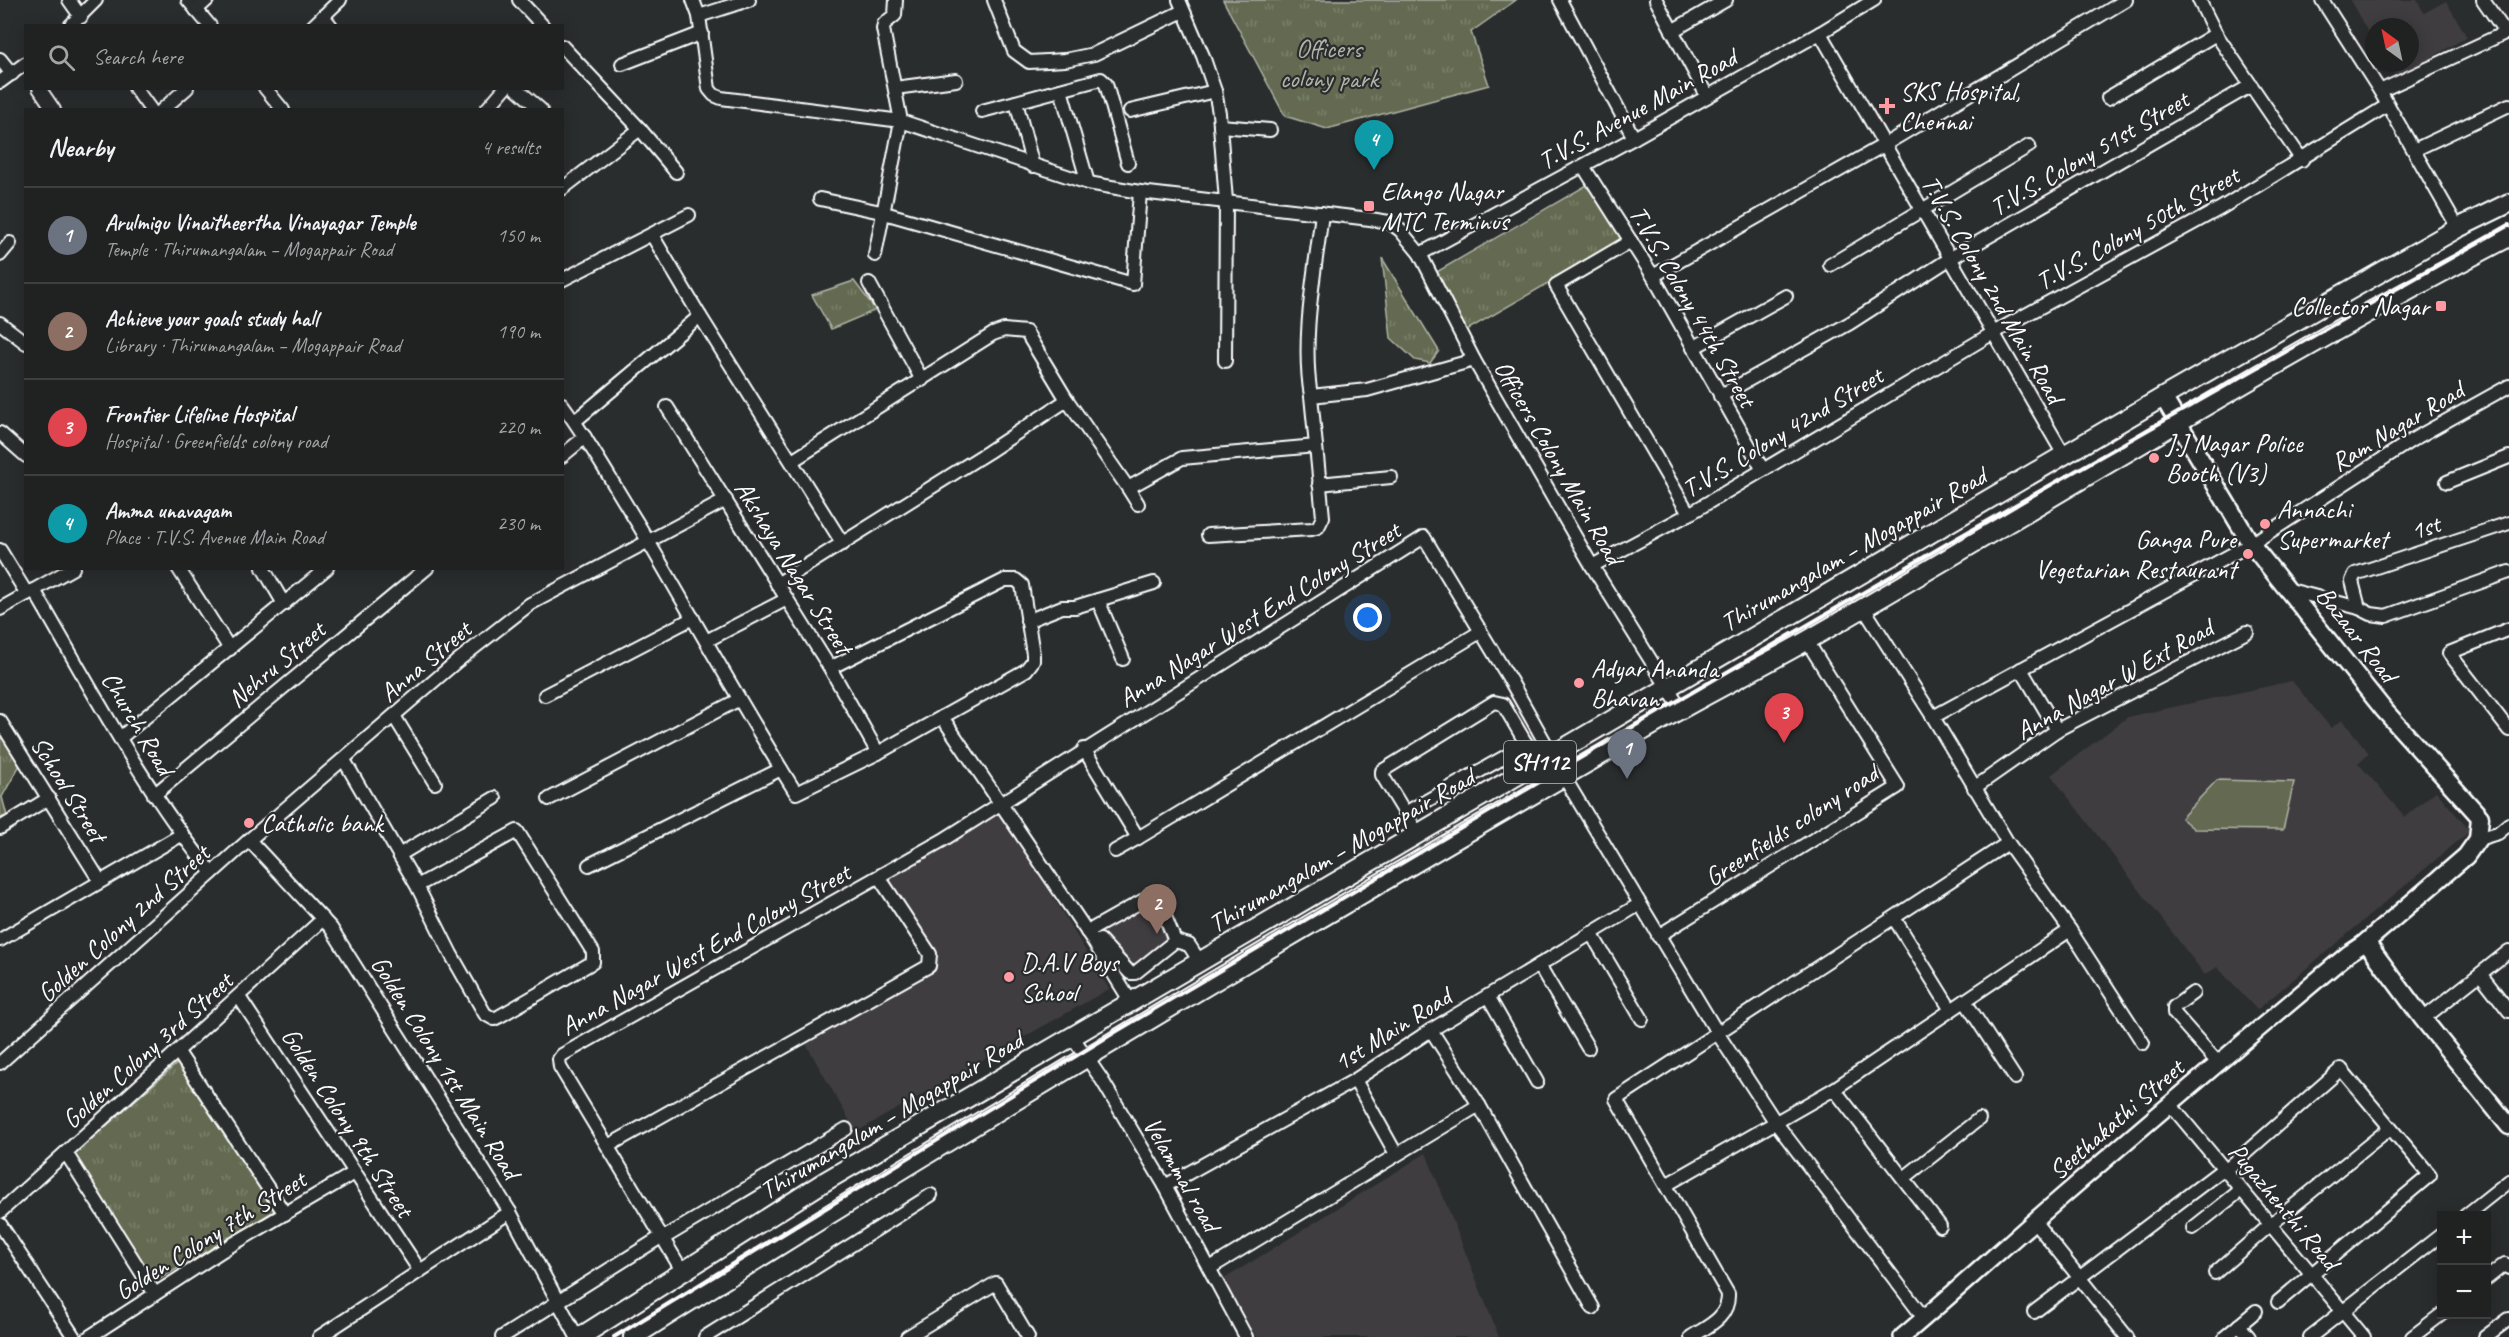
<!DOCTYPE html>
<meta charset="utf-8">
<style>
:root{--surface:#202222;--page:#282a2a;--text:#f1f3f6;--muted:#a2a4a5;--line:#3d3f40;--accent:#ff9aa2}
body{margin:0;font-family:Caveat,sans-serif;background:var(--page);color:var(--text)}
.controls{position:absolute;right:18px;bottom:18px;display:grid;overflow:hidden;border-radius:0px;box-shadow:0 3px 15px #0003}
.controls button{width:54px;height:54px;display:grid;place-items:center;padding:0;border:0;border-bottom:2px solid var(--line);background:var(--surface);color:var(--text);font:30px sans-serif}
.compass{position:absolute;left:2365px;top:18px;width:54px;height:54px;border-radius:50%;background:var(--surface);box-shadow:0 3px 15px #0003;rotate:327deg}
.you{position:absolute;left:1368px;top:618px;width:21px;height:21px;margin:-15px;border:4px solid #fff;border-radius:50%;background:#1a73e8;box-shadow:0 0 0 9px #1a73e833}
.badge{display:grid;place-items:center;width:39px;height:39px;border-radius:50%;background:var(--accent);color:#fff;font-size:20px;font-weight:700}
.pin{position:absolute;translate:-50% -50px;filter:drop-shadow(0 2px 3px #0008)}
.pin::after{content:'';position:absolute;top:32px;width:21px;height:18px;background:inherit;clip-path:polygon(0 0,100% 0,50% 100%)}
.list{margin:0;padding:0;list-style:none}
h2{display:flex;justify-content:space-between;align-items:center;height:78px;margin:0;padding:0 24px;font-size:26px}
h2 small{font-size:20px;font-weight:400;color:var(--muted)}
.list li{display:grid;grid-template-columns:39px 1fr auto;gap:18px;align-items:center;box-sizing:border-box;height:96px;padding:0 24px;border-top:2px solid var(--line)}
.list b{display:block;font-size:22px;white-space:nowrap}
.list p{margin:0;font-size:20px;white-space:nowrap;color:var(--muted)}
.list em{font-size:20px;font-style:normal;color:var(--muted)}
.icon{flex:none;width:33px;height:33px;fill:none;stroke:currentColor;stroke-width:2;stroke-linecap:round;stroke-linejoin:round}
.map{position:relative;flex:none;width:2509px;height:1337px;overflow:hidden}
.search{position:absolute;background:var(--surface);box-shadow:0 3px 15px #0003;left:24px;top:24px;width:540px;height:66px;display:flex;align-items:center;gap:15px;box-sizing:border-box;padding:0 21px;border-radius:0px;color:var(--muted);font-size:22px}
.panel{position:absolute;background:var(--surface);box-shadow:0 3px 15px #0003;left:24px;top:108px;width:540px;height:462px;border-radius:0px}
.map>svg:first-child{display:block}
.built{fill:#3f3c40}
.green{fill:#636b51;stroke:#b1b5a8;stroke-width:1.5}
.park{fill:url(#park-tufts);stroke:#b1b5a8;stroke-width:1.5}
.lines{fill:none;stroke-linecap:round;stroke-linejoin:round}
.minor-casing{stroke:#fff;stroke-width:16}
.tertiary-casing{stroke:#fff;stroke-width:20}
.secondary-casing{stroke:#fff;stroke-width:21}
.primary-casing{stroke:#fff;stroke-width:22}
.minor{stroke:#2a2d2e;stroke-width:12}
.tertiary{stroke:#2a2d2e;stroke-width:15}
.secondary{stroke:#2a2d2e;stroke-width:16}
.primary{stroke:#2a2d2e;stroke-width:18}
.rail{stroke:#fff;stroke-width:4}
.poi-dot{fill:#ff9aa2;stroke:#2a2d2e;stroke-width:2}
.labels{text-anchor:middle;stroke-width:4.5;stroke-linejoin:round;paint-order:stroke}
.shield{fill:#2a2d2e;stroke:#bfc0c0;stroke-width:1.5}
.shield-label{font-size:24px;font-weight:bold;fill:#fff}
.park-label{font-size:26px;fill:#b1b5a8;stroke:#2a2d2e}
.poi-label{font-size:26px;fill:#fff;stroke:#2a2d2e;text-anchor:start}
.street-label{font-size:26px;fill:#fff;stroke:#2a2d2e}
</style>
<div class="map">
<svg width="2509" height="1337" viewBox="0 0 2509 1337">
<defs>
<pattern id="park-tufts" width="24" height="20" patternUnits="userSpaceOnUse" patternTransform="scale(1.5)"><rect width="24" height="20" fill="#636b51"/><path d="M3 7l-1-3M5 7V3M7 7l1-3M15 17l-1-3M17 17v-4M19 17l1-3" fill="none" stroke="#7a816b"/></pattern>
</defs>
<rect width="100%" height="100%" fill="#2a2d2e"/>
<filter id="ink" filterUnits="userSpaceOnUse"><feTurbulence type="fractalNoise" baseFrequency=".0167" numOctaves="2"/><feDisplacementMap in="SourceGraphic" scale="12" xChannelSelector="R" yChannelSelector="G"/><feConvolveMatrix kernelMatrix="1 2 1 2 8 2 1 2 1" color-interpolation-filters="sRGB"/></filter>
<g filter="url(#ink)">
<g class="built">
<path d="M 2350,0 L 2417,0 L 2424,13 L 2446,1 L 2467,37 L 2401,75 L 2390,72 L 2386,63 L 2410,63 L 2410,27 L 2374,27 L 2374,43 Z"/>
<path d="M 2292,681 L 2331,728 L 2342,720 L 2349,728 L 2369,753 L 2358,763 L 2405,817 L 2436,791 L 2470,831 L 2257,1010 L 2217,967 L 2205,975 L 2051,775 L 2128,717 Z"/>
<path d="M 999,809 L 1109,989 L 856,1132 L 806,1044 L 938,964 L 888,877 Z"/>
<path d="M 1157,897 L 1175,941 L 1126,970 L 1087,932 Z"/>
<path d="M 1426,1153 L 1499,1337 L 1256,1337 L 1224,1279 Z"/>
</g>
<path class="green" d="M 2217,780 L 2294,782 L 2283,830 L 2194,829 L 2181,818 Z"/>
<g class="park">
<path d="M 1223,0 L 1516,0 L 1471,32 L 1489,85 L 1327,129 L 1285,116 Z"/>
<path d="M 1587,185 L 1623,240 L 1460,334 L 1428,277 Z"/>
<path d="M 1382,258 L 1439,351 L 1430,363 L 1415,360 L 1391,338 Z"/>
<path d="M 854,281 L 876,310 L 831,329 L 812,295 Z"/>
<path d="M 5,736 L 21,763 L 2,797 L 7,816 L 0,818 L 0,739 Z"/>
<path d="M 180,1061 L 278,1209 L 143,1289 L 72,1156 Z"/>
</g>
<g class="lines">
<g class="minor-casing">
<g id="minor">
<path d="M 69,0 L 81,17"/>
<path d="M 188,0 L 210,26"/>
<path d="M 519,0 L 543,26"/>
<path d="M 693,0 L 699,16 L 709,89 L 714,95 L 721,98 L 901,121 L 1088,183 L 1140,192 L 1370,219 L 1389,222 L 1400,230 L 1420,254 L 1474,360 L 1592,566 L 1681,709"/>
<path d="M 994,0 L 1014,51 L 1029,62 L 1065,60 L 1094,54 L 1183,11"/>
<path d="M 1179,0 L 1203,56 L 1215,91 L 1219,113 L 1226,201 L 1225,361"/>
<path d="M 1560,0 L 1634,138"/>
<path d="M 1656,0 L 1707,96"/>
<path d="M 2199,0 L 2216,34 L 2302,160"/>
<path d="M 2322,0 L 2380,91 L 2458,228"/>
<path d="M 2483,0 L 2506,33"/>
<path d="M 196,10 L 207,0"/>
<path d="M 323,16 L 331,26"/>
<path d="M 699,16 L 749,0"/>
<path d="M 70,26 L 96,0"/>
<path d="M 313,26 L 340,0"/>
<path d="M 1672,31 L 1726,0"/>
<path d="M 1820,33 L 2064,455"/>
<path d="M 562,46 L 640,129 L 676,172"/>
<path d="M 0,59 L 12,74"/>
<path d="M 622,64 L 702,33"/>
<path d="M 0,82 L 26,63"/>
<path d="M 39,88 L 54,110"/>
<path d="M 135,88 L 151,110"/>
<path d="M 265,88 L 283,110"/>
<path d="M 516,88 L 541,110"/>
<path d="M 895,88 L 956,80"/>
<path d="M 1061,90 L 1088,183"/>
<path d="M 2380,91 L 2509,31"/>
<path d="M 2108,98 L 2216,34"/>
<path d="M 1016,102 L 1033,166"/>
<path d="M 162,110 L 187,88"/>
<path d="M 486,110 L 505,88"/>
<path d="M 982,111 L 1101,79 L 1106,84 L 1128,163"/>
<path d="M 1130,111 L 1215,91"/>
<path d="M 1220,126 L 1270,130"/>
<path d="M 2414,150 L 2509,105"/>
<path d="M 1583,166 L 1653,276 L 1763,470"/>
<path d="M 562,189 L 640,129"/>
<path d="M 820,199 L 881,212 L 1133,284 L 1140,192"/>
<path d="M 652,235 L 700,316 L 843,544"/>
<path d="M 1631,241 L 1556,285 L 1689,514"/>
<path d="M 1420,254 L 1634,138 L 1820,33 L 1874,0"/>
<path d="M 0,255 L 10,243"/>
<path d="M 875,255 L 901,121 L 883,29 L 884,24 L 895,15 L 896,0"/>
<path d="M 1830,265 L 2029,146"/>
<path d="M 1653,276 L 1884,145 L 2126,0"/>
<path d="M 562,280 L 689,215"/>
<path d="M 869,283 L 922,380"/>
<path d="M 0,323 L 26,343"/>
<path d="M 1693,348 L 1786,296"/>
<path d="M 1311,396 C 1301,337 1315,273 1322,213"/>
<path d="M 1720,396 L 1850,323 L 1951,258 L 2250,86"/>
<path d="M 562,404 C 590,442 613,484 638,524 C 691,614 741,705 796,793 L 878,753 L 1026,670 L 1033,661 L 1033,654 L 1022,585 L 1016,580 L 1005,580 L 830,668"/>
<path d="M 667,407 L 830,668 L 878,753"/>
<path d="M 575,421 L 700,316"/>
<path d="M 0,433 L 26,456"/>
<path d="M 562,456 L 585,437"/>
<path d="M 792,461 L 993,334 L 1004,330 L 1026,332 L 1067,400 L 1128,488 L 1182,458 L 1316,446 L 1311,396 L 1367,390 L 1474,360"/>
<path d="M 2447,482 L 2509,457"/>
<path d="M 1319,484 L 1391,477"/>
<path d="M 1128,488 L 1138,504"/>
<path d="M 1208,535 L 1312,529 L 1318,527 L 1323,517 L 1316,446"/>
<path d="M 0,550 L 27,594"/>
<path d="M 1592,566 L 1689,514 L 1993,333 L 2221,208 L 2388,105"/>
<path d="M 178,568 L 230,649"/>
<path d="M 263,568 L 284,604"/>
<path d="M 777,584 L 988,452 L 1067,400"/>
<path d="M 34,590 C 90,686 142,787 212,873"/>
<path d="M 2290,590 L 2359,608 L 2371,614 L 2386,616 L 2509,572"/>
<path d="M 1098,600 L 1123,659"/>
<path d="M 1863,607 L 1933,717 L 2008,843 L 2070,930 L 2143,1043"/>
<path d="M 2359,608 L 2352,581 L 2355,574 L 2509,523"/>
<path d="M 0,609 L 73,568"/>
<path d="M 1027,621 L 1062,607 L 1075,607 L 1154,583"/>
<path d="M 2509,629 L 2449,653 L 2509,730"/>
<path d="M 706,641 L 787,599"/>
<path d="M 2021,669 L 2057,730"/>
<path d="M 545,695 L 693,618"/>
<path d="M 394,716 L 435,783"/>
<path d="M 942,717 L 1092,939 L 1131,1002"/>
<path d="M 1933,717 L 2251,544 L 2412,440 L 2509,386"/>
<path d="M 0,721 L 100,881"/>
<path d="M 120,738 L 327,568"/>
<path d="M 1084,749 L 1138,838 L 1480,632"/>
<path d="M 344,760 L 417,886 L 451,954 L 485,1014 L 494,1019 L 500,1016 L 593,962 L 593,952 L 517,831 L 417,886"/>
<path d="M 1564,777 L 1718,1034 L 1776,1123 L 1924,1318"/>
<path d="M 1974,788 L 2057,730 L 2247,632"/>
<path d="M 154,795 L 427,568"/>
<path d="M 549,799 L 738,700"/>
<path d="M 1405,813 L 1510,754"/>
<path d="M 0,828 L 49,798"/>
<path d="M 1418,834 L 1382,775 L 1382,771 L 1494,702 L 1503,704 L 1524,740 L 1526,743 L 1510,754 L 1521,773"/>
<path d="M 2478,839 L 2498,833 L 2509,824"/>
<path d="M 249,840 L 331,928 L 510,1212 L 577,1337"/>
<path d="M 1115,851 L 1138,838"/>
<path d="M 399,855 L 495,798"/>
<path d="M 589,865 L 781,769"/>
<path d="M 1894,918 L 1951,1010"/>
<path d="M 1087,932 L 1151,896 L 1157,897 L 1175,941 L 1135,973 L 1130,973 L 1100,940"/>
<path d="M 1591,933 L 1642,1019"/>
<path d="M 1658,936 L 1898,787 L 1807,641"/>
<path d="M 0,940 L 181,835"/>
<path d="M 1175,941 L 1189,945 L 1200,962"/>
<path d="M 1539,965 L 1588,1048"/>
<path d="M 2481,975 L 2509,1011"/>
<path d="M 2193,993 L 2174,1007 L 2174,1013 L 2218,1063"/>
<path d="M 1488,996 L 1537,1082"/>
<path d="M 239,997 L 420,1271"/>
<path d="M 1965,1001 L 2015,1078"/>
<path d="M 2423,1019 L 2509,951"/>
<path d="M 1431,1030 L 1479,1105 L 1593,1308"/>
<path d="M 1072,1036 L 1102,1080 L 1165,1186 L 1246,1337"/>
<path d="M 178,1052 L 285,1214"/>
<path d="M 0,1063 L 249,840 L 456,662 L 530,604 L 726,500"/>
<path d="M 1355,1080 L 1396,1154"/>
<path d="M 1834,1089 L 1940,1226"/>
<path d="M 2170,1104 L 2364,1337"/>
<path d="M 608,1146 L 929,966 L 930,954 L 879,877"/>
<path d="M 66,1153 L 155,1294"/>
<path d="M 2225,1171 L 2341,1069 L 2430,1175 L 2278,1302"/>
<path d="M 1904,1178 L 1979,1119"/>
<path d="M 1666,1185 L 1834,1089 L 2070,930"/>
<path d="M 1165,1186 L 1355,1080 L 1431,1030 L 1640,904"/>
<path d="M 0,1212 L 323,919"/>
<path d="M 2465,1216 L 2509,1181"/>
<path d="M 2034,1221 L 2127,1337"/>
<path d="M 0,1224 L 74,1337"/>
<path d="M 2193,1228 L 2241,1190"/>
<path d="M 662,1239 L 846,1129"/>
<path d="M 1210,1268 L 1479,1105"/>
<path d="M 683,1272 L 560,1067 L 559,1059 L 562,1055 L 943,840 L 1424,537 L 1510,680 L 1552,755"/>
<path d="M 2215,1273 L 2270,1225 L 2390,1128"/>
<path d="M 2486,1279 L 2505,1264 L 2509,1268"/>
<path d="M 2034,1312 L 2223,1169"/>
<path d="M 2239,1325 L 2249,1337"/>
<path d="M 89,1337 L 223,1250 L 354,1173"/>
<path d="M 319,1337 L 510,1212"/>
<path d="M 502,1337 L 661,1237"/>
<path d="M 705,1337 L 931,1195"/>
<path d="M 907,1337 L 996,1283 L 1028,1337"/>
<path d="M 1691,1337 C 1708,1326 1729,1318 1728,1294 L 1616,1099 L 2008,843"/>
<path d="M 2225,1337 L 2256,1311"/>
<path d="M 2310,1337 L 2442,1234"/>
<path d="M 2412,1337 L 2442,1314"/>
<path d="M 2485,1337 L 2509,1319"/>
</g>
</g>
<g class="tertiary-casing">
<path id="tertiary" d="M 1902,1337 C 1954,1293 2004,1247 2056,1202 C 2153,1118 2250,1036 2348,954 L 2366,942"/>
</g>
<g class="secondary-casing">
<path id="secondary" d="M 2163,397 L 2251,544 L 2384,710 L 2480,817 L 2478,839 L 2466,856 L 2366,942 L 2423,1019 L 2509,1126"/>
</g>
<g class="primary-casing">
<g id="primary">
<path d="M 580,1337 L 824,1182 L 2163,397 L 2458,228 L 2509,203"/>
<path d="M 633,1337 C 975,1121 1323,914 1674,713 C 1718,688 1764,665 1808,640 C 2042,506 2270,361 2509,237"/>
</g>
</g>
<use href="#minor" class="minor"/>
<use href="#tertiary" class="tertiary"/>
<use href="#secondary" class="secondary"/>
<use href="#primary" class="primary"/>
<path class="rail" d="M 614,1337 L 1117,1031 L 1631,728 L 1950,542 L 2509,225"/>
</g>
</g>
<g class="poi-dot">
<path d="M1884 97h6v6h6v6h-6v6h-6v-6h-6v-6h6z"/>
<rect x="1363" y="200" width="12" height="12" rx="3"/>
<rect x="2435" y="300" width="12" height="12" rx="3"/>
<circle cx="2154" cy="458" r="6"/>
<circle cx="2265" cy="524" r="6"/>
<circle cx="2248" cy="554" r="6"/>
<circle cx="1579" cy="683" r="6"/>
<circle cx="249" cy="823" r="6"/>
<circle cx="1009" cy="977" r="6"/>
</g>
<g class="labels">
<rect class="shield" x="1504" y="741" width="72" height="42" rx="4.5"/>
<g class="shield-label">
<text x="1540" y="770">SH112</text>
</g>
<g class="park-label">
<text x="1329" y="57">Officers<tspan x="1329" dy="30">colony park</tspan></text>
</g>
<g class="poi-label">
<text x="1900" y="100">SKS Hospital,<tspan x="1900" dy="30">Chennai</tspan></text>
<text x="1381" y="200">Elango Nagar<tspan x="1381" dy="30">MTC Terminus</tspan></text>
<text x="2429" y="315" text-anchor="end">Collector Nagar</text>
<text x="2166" y="452">J.J Nagar Police<tspan x="2166" dy="30">Booth (V3)</tspan></text>
<text x="2277" y="518">Annachi<tspan x="2277" dy="30">Supermarket</tspan></text>
<text x="2236" y="548" text-anchor="end">Ganga Pure<tspan x="2236" dy="30">Vegetarian Restaurant</tspan></text>
<text x="1591" y="677">Adyar Ananda<tspan x="1591" dy="30">Bhavan</tspan></text>
<text x="261" y="832">Catholic bank</text>
<text x="1021" y="971">D.A.V Boys<tspan x="1021" dy="30">School</tspan></text>
</g>
<g class="street-label">
<text transform="translate(1637 109) rotate(-29)" y="9">T.V.S. Avenue Main Road</text>
<text transform="translate(2089 153) rotate(-30)" y="9">T.V.S. Colony 51st Street</text>
<text transform="translate(2137 228) rotate(-29)" y="9">T.V.S. Colony 50th Street</text>
<text transform="translate(1993 289) rotate(60)" y="9">T.V.S. Colony 2nd Main Road</text>
<text transform="translate(1693 306) rotate(60)" y="9">T.V.S. Colony 44th Street</text>
<text transform="translate(2397 426) rotate(-31)" y="9">Ram Nagar Road</text>
<text transform="translate(1782 432) rotate(-31)" y="9">T.V.S. Colony 42nd Street</text>
<text transform="translate(1559 462) rotate(60)" y="9">Officers Colony Main Road</text>
<text transform="translate(2425 527) rotate(-18)" y="9">1st</text>
<text transform="translate(1853 549) rotate(-30)" y="9">Thirumangalam – Mogappair Road</text>
<text transform="translate(794 567) rotate(58)" y="9">Akshaya Nagar Street</text>
<text transform="translate(1259 614) rotate(-32)" y="9">Anna Nagar West End Colony Street</text>
<text transform="translate(2357 634) rotate(52)" y="9">Bazaar Road</text>
<text transform="translate(425 661) rotate(-40)" y="9">Anna Street</text>
<text transform="translate(276 664) rotate(-40)" y="9">Nehru Street</text>
<text transform="translate(2114 679) rotate(-29)" y="9">Anna Nagar W Ext Road</text>
<text transform="translate(138 723) rotate(59)" y="9">Church Road</text>
<text transform="translate(69 789) rotate(58)" y="9">School Street</text>
<text transform="translate(1791 825) rotate(-33)" y="9">Greenfields colony road</text>
<text transform="translate(1341 850) rotate(-30)" y="9">Thirumangalam – Mogappair Road</text>
<text transform="translate(123 923) rotate(-42)" y="9">Golden Colony 2nd Street</text>
<text transform="translate(705 949) rotate(-29)" y="9">Anna Nagar West End Colony Street</text>
<text transform="translate(1392 1029) rotate(-32)" y="9">1st Main Road</text>
<text transform="translate(147 1050) rotate(-42)" y="9">Golden Colony 3rd Street</text>
<text transform="translate(446 1067) rotate(58)" y="9">Golden Colony 1st Main Road</text>
<text transform="translate(891 1115) rotate(-31)" y="9">Thirumangalam – Mogappair Road</text>
<text transform="translate(2116 1119) rotate(-41)" y="9">Seethakathi Street</text>
<text transform="translate(348 1122) rotate(57)" y="9">Golden Colony 9th Street</text>
<text transform="translate(1182 1174) rotate(60)" y="9">Velammal road</text>
<text transform="translate(2284 1206) rotate(50)" y="9">Pugazhenthi Road</text>
<text transform="translate(210 1235) rotate(-32)" y="9">Golden Colony 7th Street</text>
</g>
</g>
</svg>
<div class="controls">
<button>+</button>
<button>−</button>
</div>
<svg class="compass" viewBox="-18 -18 36 36"><path d="M0-13l5 13h-10z" fill="#e53935"/><path d="M0 13l5-13h-10z" fill="#a2a4a5"/></svg>
<div class="you"></div>
<div class="pin badge" style="left:1627px;top:779px;background:#6b7280">1</div>
<div class="pin badge" style="left:1157px;top:934px;background:#8d6e63">2</div>
<div class="pin badge" style="left:1784px;top:743px;background:#e0444e">3</div>
<div class="pin badge" style="left:1374px;top:170px;background:#0f9aa8">4</div>
<div class="search"><svg class="icon" aria-label="search" viewBox="0 0 24 24"><circle cx="10" cy="10" r="6"/><path d="M15 15l6 6"/></svg>Search here</div>
<section class="panel">
<h2>Nearby<small>4 results</small></h2>
<ul class="list">
<li><span class="badge" style="background:#6b7280">1</span><div><b>Arulmigu Vinaitheertha Vinayagar Temple</b><p>Temple · Thirumangalam – Mogappair Road</p></div><em>150 m</em></li>
<li><span class="badge" style="background:#8d6e63">2</span><div><b>Achieve your goals study hall</b><p>Library · Thirumangalam – Mogappair Road</p></div><em>190 m</em></li>
<li><span class="badge" style="background:#e0444e">3</span><div><b>Frontier Lifeline Hospital</b><p>Hospital · Greenfields colony road</p></div><em>220 m</em></li>
<li><span class="badge" style="background:#0f9aa8">4</span><div><b>Amma unavagam</b><p>Place · T.V.S. Avenue Main Road</p></div><em>230 m</em></li>
</ul>
</section>
</div>
